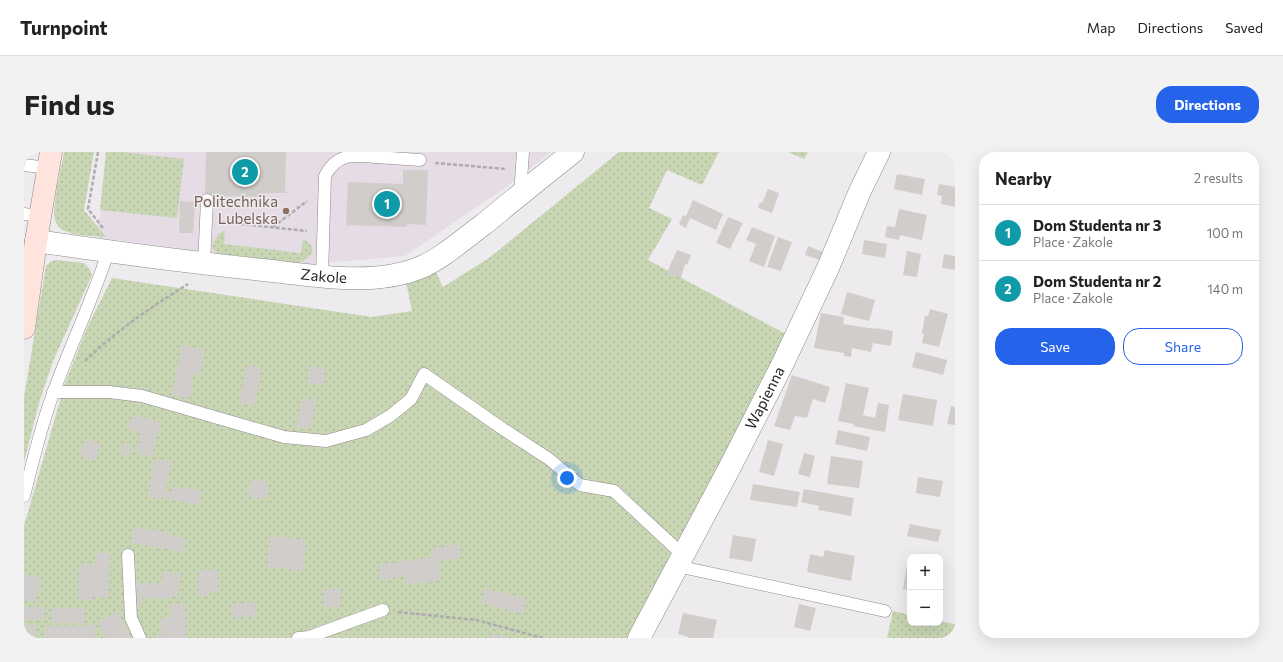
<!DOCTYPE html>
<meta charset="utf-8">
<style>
:root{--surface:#fff;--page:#f2f2f2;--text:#222;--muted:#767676;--line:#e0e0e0;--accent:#2563eb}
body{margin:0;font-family:Commissioner,sans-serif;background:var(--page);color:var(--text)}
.controls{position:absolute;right:12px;bottom:12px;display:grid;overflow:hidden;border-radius:8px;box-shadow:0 4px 16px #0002}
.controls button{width:36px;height:36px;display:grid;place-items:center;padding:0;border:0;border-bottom:1px solid var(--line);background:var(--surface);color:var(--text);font:20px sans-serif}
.you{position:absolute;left:543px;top:326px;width:14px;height:14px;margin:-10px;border:3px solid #fff;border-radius:50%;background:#1a73e8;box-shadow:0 0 0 6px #1a73e833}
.badge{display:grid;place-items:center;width:26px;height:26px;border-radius:50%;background:var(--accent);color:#fff;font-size:13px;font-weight:700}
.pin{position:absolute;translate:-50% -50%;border:2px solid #fff;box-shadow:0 1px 4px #0006}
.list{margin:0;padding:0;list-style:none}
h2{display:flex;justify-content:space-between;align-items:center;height:52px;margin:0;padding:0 16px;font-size:17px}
h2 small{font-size:13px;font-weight:400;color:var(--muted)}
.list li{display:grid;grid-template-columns:26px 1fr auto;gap:12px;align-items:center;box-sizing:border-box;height:56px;padding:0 16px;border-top:1px solid var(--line)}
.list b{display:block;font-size:15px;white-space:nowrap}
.list p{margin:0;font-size:13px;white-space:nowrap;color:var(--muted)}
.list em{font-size:13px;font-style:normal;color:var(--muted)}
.actions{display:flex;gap:8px;padding:12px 16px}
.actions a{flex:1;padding:9px 0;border:1px solid var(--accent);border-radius:16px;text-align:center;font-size:14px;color:var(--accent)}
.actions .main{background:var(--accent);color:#fff}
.map{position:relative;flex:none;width:931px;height:486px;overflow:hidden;border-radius:16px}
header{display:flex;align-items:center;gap:24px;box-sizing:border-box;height:56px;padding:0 20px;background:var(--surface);border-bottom:1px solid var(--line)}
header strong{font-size:19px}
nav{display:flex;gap:22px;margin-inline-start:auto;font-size:14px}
.intro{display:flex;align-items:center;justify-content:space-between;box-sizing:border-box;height:96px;padding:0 24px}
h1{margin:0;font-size:28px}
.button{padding:10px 18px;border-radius:16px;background:var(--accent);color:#fff;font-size:14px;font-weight:700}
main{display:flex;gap:24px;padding:0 24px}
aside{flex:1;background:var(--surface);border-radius:16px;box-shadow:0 4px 16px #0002}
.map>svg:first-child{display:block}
.built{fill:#e5dce5}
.grass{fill:url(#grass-dots)}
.building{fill:#d0cdca}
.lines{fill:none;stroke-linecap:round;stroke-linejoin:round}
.lane-casing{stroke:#8c898c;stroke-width:13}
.street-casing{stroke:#8c898c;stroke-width:23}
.secondary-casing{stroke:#8c898c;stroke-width:23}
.path{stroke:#aeacae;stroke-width:2.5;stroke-dasharray:4 2;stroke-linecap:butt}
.lane{stroke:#fff;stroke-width:12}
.street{stroke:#fff;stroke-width:22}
.secondary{stroke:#fee4dc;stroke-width:22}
.education-dot{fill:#8d6e63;stroke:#eeebee;stroke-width:1.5}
.labels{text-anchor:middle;stroke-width:3;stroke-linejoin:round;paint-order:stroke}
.education-label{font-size:15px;fill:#785e54;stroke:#eeebee;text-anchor:end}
.street-label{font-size:15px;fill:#262526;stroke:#eeebee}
</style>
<header>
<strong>Turnpoint</strong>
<nav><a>Map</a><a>Directions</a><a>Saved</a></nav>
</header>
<div class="intro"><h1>Find us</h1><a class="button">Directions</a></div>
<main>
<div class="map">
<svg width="931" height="486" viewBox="0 0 931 486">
<defs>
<pattern id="grass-dots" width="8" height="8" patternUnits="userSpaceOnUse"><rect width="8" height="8" fill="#c8d6b4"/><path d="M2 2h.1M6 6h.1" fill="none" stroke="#acb89b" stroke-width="1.8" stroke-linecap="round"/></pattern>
</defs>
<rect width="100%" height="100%" fill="#eeebee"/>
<path class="built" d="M 92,0 L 527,0 L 485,33 L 381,104 L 290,112 L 272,112 L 71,85 Z"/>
<g class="grass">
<path d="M 40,0 L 70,0 L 60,58 L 82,85 C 69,84 53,84 41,79 C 38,78 34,75 32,71 C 26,60 38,14 40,0 Z"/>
<path d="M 82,0 L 98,0 L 160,7 L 153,66 L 76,58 Z"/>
<path d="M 595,0 L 695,0 L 678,33 L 643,18 L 625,56 L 648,67 L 624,108 L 762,182 L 608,486 L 0,486 L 0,374 L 41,231 L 63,176 L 88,126 L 348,165 L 388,159 L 380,121 L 407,110 L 419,135 L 465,106 Z"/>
<path d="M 764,0 L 784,0 L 780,7 Z"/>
<path d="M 201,78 L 200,92 L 277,101 L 279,87 C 297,97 286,106 272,112 L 193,101 L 190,99 L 188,94 C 191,87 194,81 201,78 Z"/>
<path d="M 32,108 L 60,111 L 65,116 L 68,123 L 29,209 L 15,251 L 0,310 L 0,245 L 22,114 L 26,110 Z"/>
<path d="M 869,459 L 886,463 L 886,471 L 916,471 L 916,469 L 931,472 L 931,486 L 863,486 Z"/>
</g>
<g class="building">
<path d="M 182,0 L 262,0 L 261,40 L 263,40 L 263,41 L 242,41 L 242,45 L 181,44 Z"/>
<path d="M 379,18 L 404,18 L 402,73 L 383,72 L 383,75 L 324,73 L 324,74 L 322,74 L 324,30 L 379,32 Z"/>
<path d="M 873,22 L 901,27 L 898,43 L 870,37 Z"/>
<path d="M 915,32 L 931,35 L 931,55 L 917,52 L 918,44 L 913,43 Z"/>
<path d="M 744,37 L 755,41 L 748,61 L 734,56 L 736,50 L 738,51 Z"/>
<path d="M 669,48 L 699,62 L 692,78 L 666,66 L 662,76 L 655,72 L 659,63 L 662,64 Z"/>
<path d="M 156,49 L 171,50 L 169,81 L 155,81 Z"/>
<path d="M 875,57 L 903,63 L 898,88 L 876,83 L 875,88 L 861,85 L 863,74 L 871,75 Z"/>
<path d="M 704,65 L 719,71 L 706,97 L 692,91 Z"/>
<path d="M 728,75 L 751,84 L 740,115 L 725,109 L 732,92 L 722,88 Z"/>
<path d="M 754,85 L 768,90 L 757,119 L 743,115 Z"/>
<path d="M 840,88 L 863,92 L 861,106 L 838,102 Z"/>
<path d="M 784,94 L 799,100 L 796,108 L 781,103 Z"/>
<path d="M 653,98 L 667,103 L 663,113 L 661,112 L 657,126 L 643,122 L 648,108 L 649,108 Z"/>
<path d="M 883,99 L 897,102 L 893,125 L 879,123 Z"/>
<path d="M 920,102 L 931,104 L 931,118 L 918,116 Z"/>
<path d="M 823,140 L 851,148 L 845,169 L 817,162 Z"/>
<path d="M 906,157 L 924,162 L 915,195 L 898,191 L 900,182 L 898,181 L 901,164 L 904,164 Z"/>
<path d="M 797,161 L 820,165 L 819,172 L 851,177 L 852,176 L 869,179 L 867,194 L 849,191 L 847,200 L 828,196 L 827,205 L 820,204 L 820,201 L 790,196 Z"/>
<path d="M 158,193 L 181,198 L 176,223 L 170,221 L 165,247 L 148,243 Z"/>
<path d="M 892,200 L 923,208 L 919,223 L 888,215 Z"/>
<path d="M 223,213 L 238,216 L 231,254 L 215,251 Z"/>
<path d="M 286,214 L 302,216 L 299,234 L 283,231 Z"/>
<path d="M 768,223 L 806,235 L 801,251 L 789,247 L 783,266 L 771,264 L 766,278 L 750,274 Z"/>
<path d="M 822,231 L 845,236 L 839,263 L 851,266 L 854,251 L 865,253 L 861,280 L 829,274 L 830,272 L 814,269 Z"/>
<path d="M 879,242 L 913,248 L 909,274 L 874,268 Z"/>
<path d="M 278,246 L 292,248 L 286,277 L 272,275 Z"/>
<path d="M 927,254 L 931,255 L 931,273 L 923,272 Z"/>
<path d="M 108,263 L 137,270 L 128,305 L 112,301 L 117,281 L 104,277 Z"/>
<path d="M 814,278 L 846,285 L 843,299 L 811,292 Z"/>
<path d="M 62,286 L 77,292 L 70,309 L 56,303 Z"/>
<path d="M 744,288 L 759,292 L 750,324 L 735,320 Z"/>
<path d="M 98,291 L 108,294 L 105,304 L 96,302 Z"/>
<path d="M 780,301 L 791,304 L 786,325 L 774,322 Z"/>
<path d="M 807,304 L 839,309 L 835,336 L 803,332 Z"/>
<path d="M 131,307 L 147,310 L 141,338 L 148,339 L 149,334 L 178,339 L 175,353 L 138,346 L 132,347 L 124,345 Z"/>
<path d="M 894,325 L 919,329 L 916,345 L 892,341 Z"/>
<path d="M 227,327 L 245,330 L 243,347 L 224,345 Z"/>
<path d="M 729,332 L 776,340 L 773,355 L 726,348 Z"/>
<path d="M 780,337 L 830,346 L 827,364 L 794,358 L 795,354 L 777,350 Z"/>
<path d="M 886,372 L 917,378 L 914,390 L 883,384 Z"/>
<path d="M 109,375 L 143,380 L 143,383 L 162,387 L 160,400 L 107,391 Z"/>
<path d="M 709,383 L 732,387 L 728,410 L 705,406 Z"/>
<path d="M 246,384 L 282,388 L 280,419 L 243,415 Z"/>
<path d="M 435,392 L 437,406 L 414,409 L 417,428 L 382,433 L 380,424 L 357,428 L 355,413 L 408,405 L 407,397 Z"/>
<path d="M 801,398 L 831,404 L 827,429 L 783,420 L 786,402 L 799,405 Z"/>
<path d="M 71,401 L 86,401 L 85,446 L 69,445 L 69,449 L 54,448 L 55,412 L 71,413 Z"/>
<path d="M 883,413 L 886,414 L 886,438 L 879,437 Z"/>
<path d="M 175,418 L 194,418 L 194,440 L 186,440 L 186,444 L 174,445 Z"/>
<path d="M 139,419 L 156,422 L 154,445 L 144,445 L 145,447 L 118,446 L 118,454 L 111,453 L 112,431 L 138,431 Z"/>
<path d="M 0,422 L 17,426 L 12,450 L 0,448 Z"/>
<path d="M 916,434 L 919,435 L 917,445 L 916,445 Z"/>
<path d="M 461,436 L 503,447 L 499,462 L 457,451 Z"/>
<path d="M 316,437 L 316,455 L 299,455 L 299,438 Z"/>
<path d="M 230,450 L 232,464 L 208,466 L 207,452 Z"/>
<path d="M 145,452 L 161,452 L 162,486 L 130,486 L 130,485 L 138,482 L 136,466 L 146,466 Z"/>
<path d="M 775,452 L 792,456 L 786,479 L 770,475 Z"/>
<rect x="0" y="455" width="21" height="13"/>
<rect x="27" y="456" width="34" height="15"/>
<path d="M 93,459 L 98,469 L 108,486 L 82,486 L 73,471 Z"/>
<path d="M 659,461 L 693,468 L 689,486 L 664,486 L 665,485 L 654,482 Z"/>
<path d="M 0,472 L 12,473 L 11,484 L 0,483 Z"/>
<path d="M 71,472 L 72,486 L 21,486 L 21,474 L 61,474 L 61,473 Z"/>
<path d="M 468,481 L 485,486 L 466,486 Z"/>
</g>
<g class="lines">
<g class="lane-casing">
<g id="lane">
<path d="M 352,5 L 396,8"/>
<path d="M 0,13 L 24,16"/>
<path d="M 496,43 L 499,0"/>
<path d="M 0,62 L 16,64"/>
<path d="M 180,112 L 183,48"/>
<path d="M 298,124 L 301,24 C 313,1 329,3 352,5 L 353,0"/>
<path d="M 29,240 L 85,240 L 118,244 L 260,285 L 302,289 L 342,278 L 366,264 L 387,247 L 400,222 L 479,277 L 525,307 L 556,333 L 590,339 L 659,403"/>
<path d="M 0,344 C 9,309 17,273 30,239 C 47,192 69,147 84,100"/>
<path d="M 104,403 L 107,466 L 116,486"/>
<path d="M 653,414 L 861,459"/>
<path d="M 274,486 L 285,485 L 359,458"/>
</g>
</g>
<g class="street-casing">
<g id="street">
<path id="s1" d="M 12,89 C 87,100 163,110 239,118 C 288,123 348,135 395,116 C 416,108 441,86 460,72 C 489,48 519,24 549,0"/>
<path id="s2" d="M 615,486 L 706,315 L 759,211 L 804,116 L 836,39 L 855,0"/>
</g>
</g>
<g class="secondary-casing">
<path id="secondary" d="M 0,176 L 12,89 L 27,0"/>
</g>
<g class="path">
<path d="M 74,0 L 64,57 L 79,76"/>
<path d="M 411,11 L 482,17"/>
<path d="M 198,70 L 283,79"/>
<path d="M 249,75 L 283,49"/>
<path d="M 61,209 C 92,179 127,155 164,132"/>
<path d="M 374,460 L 452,468 L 519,486"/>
</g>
<use href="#lane" class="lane"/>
<use href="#street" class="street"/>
<use href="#secondary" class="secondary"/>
</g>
<circle class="education-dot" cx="262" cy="59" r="4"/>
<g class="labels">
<g class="education-label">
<text x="254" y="55">Politechnika<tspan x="254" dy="17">Lubelska</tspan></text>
</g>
<g class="street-label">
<text dy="5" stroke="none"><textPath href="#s1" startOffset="290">Zakole</textPath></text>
<text dy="5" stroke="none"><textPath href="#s2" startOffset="271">Wapienna</textPath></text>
</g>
</g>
</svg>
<div class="controls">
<button>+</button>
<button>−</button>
</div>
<div class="you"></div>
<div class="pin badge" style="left:363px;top:52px;background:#0f9aa8">1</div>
<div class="pin badge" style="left:221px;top:20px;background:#0f9aa8">2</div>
</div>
<aside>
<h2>Nearby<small>2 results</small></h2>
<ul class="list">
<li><span class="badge" style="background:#0f9aa8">1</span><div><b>Dom Studenta nr 3</b><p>Place · Zakole</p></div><em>100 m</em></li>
<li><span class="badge" style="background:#0f9aa8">2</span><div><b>Dom Studenta nr 2</b><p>Place · Zakole</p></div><em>140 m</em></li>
</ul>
<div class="actions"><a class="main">Save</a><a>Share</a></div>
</aside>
</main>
